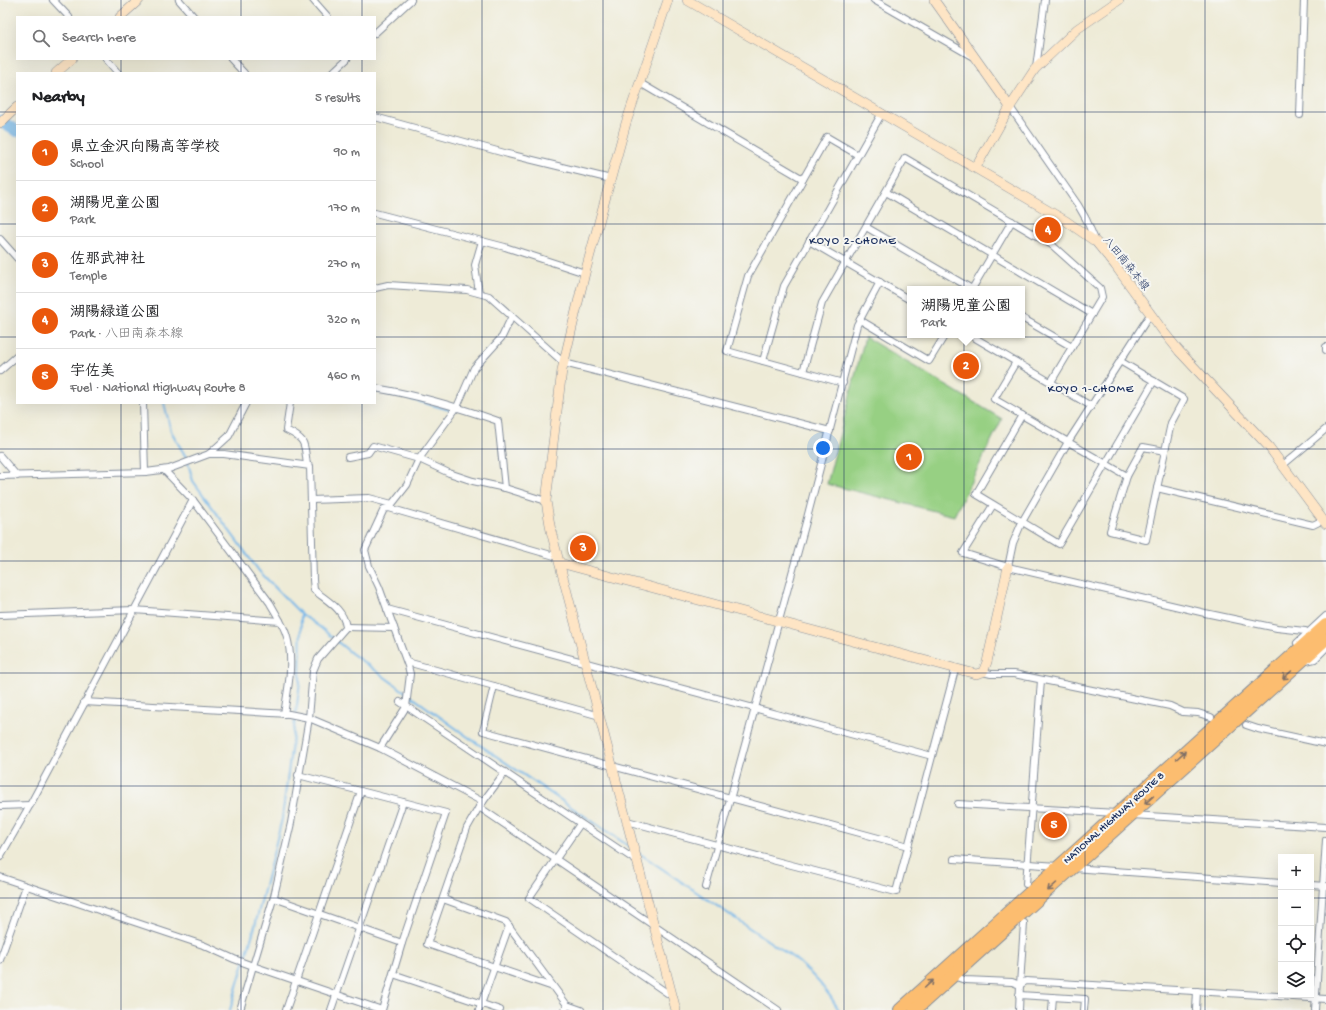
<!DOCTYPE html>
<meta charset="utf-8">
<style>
:root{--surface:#fff;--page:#f6f6f6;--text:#202124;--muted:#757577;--line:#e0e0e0;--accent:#ea580c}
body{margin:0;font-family:"Gochi Hand","Klee One",sans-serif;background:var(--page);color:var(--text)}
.controls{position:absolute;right:12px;bottom:12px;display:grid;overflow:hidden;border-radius:0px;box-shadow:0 4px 16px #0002}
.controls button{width:36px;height:36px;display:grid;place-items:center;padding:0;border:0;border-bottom:1px solid var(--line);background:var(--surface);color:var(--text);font:20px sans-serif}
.you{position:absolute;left:823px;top:448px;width:14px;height:14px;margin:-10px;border:3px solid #fff;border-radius:50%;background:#1a73e8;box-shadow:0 0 0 6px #1a73e833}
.badge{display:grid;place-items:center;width:26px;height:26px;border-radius:50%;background:var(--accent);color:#fff;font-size:13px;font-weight:700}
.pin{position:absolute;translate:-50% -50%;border:2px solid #fff;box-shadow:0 1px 4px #0006}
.popup{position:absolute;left:907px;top:286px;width:118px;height:52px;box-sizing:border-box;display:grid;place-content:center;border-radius:0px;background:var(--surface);filter:drop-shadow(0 1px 3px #0005);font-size:13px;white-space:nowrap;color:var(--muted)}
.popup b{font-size:15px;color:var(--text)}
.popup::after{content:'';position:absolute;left:50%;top:100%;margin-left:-8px;border:8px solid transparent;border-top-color:var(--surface)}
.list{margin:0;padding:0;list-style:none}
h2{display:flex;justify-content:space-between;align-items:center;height:52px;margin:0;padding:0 16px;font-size:17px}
h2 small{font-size:13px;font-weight:400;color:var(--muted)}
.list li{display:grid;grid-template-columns:26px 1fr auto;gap:12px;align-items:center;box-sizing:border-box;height:56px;padding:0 16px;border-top:1px solid var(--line)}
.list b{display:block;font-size:15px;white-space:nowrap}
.list p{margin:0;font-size:13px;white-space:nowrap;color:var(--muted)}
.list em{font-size:13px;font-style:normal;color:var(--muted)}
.icon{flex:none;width:22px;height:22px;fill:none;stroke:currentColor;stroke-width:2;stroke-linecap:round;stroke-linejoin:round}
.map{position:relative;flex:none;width:1326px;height:1010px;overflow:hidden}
.search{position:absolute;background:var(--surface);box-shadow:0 4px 16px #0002;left:16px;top:16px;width:360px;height:44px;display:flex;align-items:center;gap:10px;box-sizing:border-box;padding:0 14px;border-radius:0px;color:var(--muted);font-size:15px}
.panel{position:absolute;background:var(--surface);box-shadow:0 4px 16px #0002;left:16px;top:72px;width:360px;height:332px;border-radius:0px}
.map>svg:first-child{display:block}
.green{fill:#97d083;stroke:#598070}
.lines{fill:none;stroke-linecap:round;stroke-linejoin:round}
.stream{stroke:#73b6e8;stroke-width:2}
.river{stroke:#73b6e8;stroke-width:12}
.street-casing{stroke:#848d9a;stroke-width:8}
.secondary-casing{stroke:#848d9a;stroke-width:10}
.highway-casing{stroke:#848d9a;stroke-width:14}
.street{stroke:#fff;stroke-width:6}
.secondary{stroke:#fee5c5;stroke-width:9}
.highway{stroke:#fcbd6f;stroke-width:12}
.oneway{stroke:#806f66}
.grid{fill:none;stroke:#1b2f5e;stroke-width:1;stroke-opacity:0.55}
.labels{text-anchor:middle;stroke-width:4;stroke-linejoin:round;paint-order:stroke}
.street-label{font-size:11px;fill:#1b2f5e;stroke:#f6f6f2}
.neighbourhood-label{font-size:12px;letter-spacing:1px;fill:#1b2f5e;stroke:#f6f6f2}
</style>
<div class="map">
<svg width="1326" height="1010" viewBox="0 0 1326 1010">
<rect width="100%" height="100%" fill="#f6f6f2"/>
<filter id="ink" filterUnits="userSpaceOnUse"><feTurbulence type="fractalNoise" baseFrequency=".025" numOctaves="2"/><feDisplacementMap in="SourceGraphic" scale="8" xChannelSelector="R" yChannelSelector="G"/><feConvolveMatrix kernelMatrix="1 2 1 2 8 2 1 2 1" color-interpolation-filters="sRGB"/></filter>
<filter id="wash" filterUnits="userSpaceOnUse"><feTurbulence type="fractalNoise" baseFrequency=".012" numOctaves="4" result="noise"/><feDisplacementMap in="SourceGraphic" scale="16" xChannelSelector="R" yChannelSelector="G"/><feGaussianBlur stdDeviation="0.9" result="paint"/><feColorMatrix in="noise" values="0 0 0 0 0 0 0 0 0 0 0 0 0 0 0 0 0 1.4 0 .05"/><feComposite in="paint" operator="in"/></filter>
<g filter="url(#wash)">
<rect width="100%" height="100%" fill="#eeebd7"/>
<path class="green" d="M 865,337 L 1002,419 L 954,516 L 827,484 Z"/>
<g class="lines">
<g class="stream">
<path d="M 375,391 L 410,399 L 450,410"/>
<path d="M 164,403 L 171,431 L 187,459 L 193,481 L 259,571 L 301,614 L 321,628 L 351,653 L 468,737 L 630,847"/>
<path d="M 639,853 L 795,959 C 813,974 827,989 839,1010"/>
<path d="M 230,1010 L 255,926 L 282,819 L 300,682 L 301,614"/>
</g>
<path class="river" d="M 0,121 L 17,131"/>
</g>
</g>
<g filter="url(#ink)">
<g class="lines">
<g class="street-casing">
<g id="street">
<path d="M 53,0 L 69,17"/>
<path d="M 179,0 L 194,17"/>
<path d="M 313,0 L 328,17"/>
<path d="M 874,0 L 973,57"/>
<path d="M 375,33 L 411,0"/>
<path d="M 106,59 L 118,73"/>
<path d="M 231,59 L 244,73"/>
<path d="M 1036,68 L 1045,0"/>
<path d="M 332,73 L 347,59"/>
<path d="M 640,83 L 803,179"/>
<path d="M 1010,107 L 1078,205 L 1086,219 L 1096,242"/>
<path d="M 1300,115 L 1304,0"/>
<path d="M 375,117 L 508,154 L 611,179"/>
<path d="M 886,192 L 1092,314"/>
<path d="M 375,213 L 505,247 L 585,273"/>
<path d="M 866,227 L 972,289"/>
<path d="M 0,239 L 17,258"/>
<path d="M 809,241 L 910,300"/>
<path d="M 375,288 L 388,285 L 467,290 L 489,296 L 564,363 L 830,431"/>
<path d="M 972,289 L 1012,221"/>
<path d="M 479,293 L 475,265 L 482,241"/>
<path d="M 1022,318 L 1072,347"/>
<path d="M 860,320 L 929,361 L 945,335"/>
<path d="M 970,335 L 1091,406"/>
<path d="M 1326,347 L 1326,350"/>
<path d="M 763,361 L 784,286 L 882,113"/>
<path d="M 1120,361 L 1184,399 L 1171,423 L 1146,540 L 1110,531 L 1127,476 L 1143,447 L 1165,451"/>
<path d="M 1016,362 L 994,399 L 1127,476"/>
<path d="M 0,371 L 17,356"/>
<path d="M 803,372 L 822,303 L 905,158 L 1052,245 L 1100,288 L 1102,297 L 1051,382"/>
<path d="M 843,383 L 727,351 L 748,276 L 827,137 L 858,155"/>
<path d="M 375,388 C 417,395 458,407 498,421 L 505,488 L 546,501"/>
<path d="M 143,403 L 145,472"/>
<path d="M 290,403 L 286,430 C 307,440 304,443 307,465"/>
<path d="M 1022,415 L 976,494 L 1059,544 L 1154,381"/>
<path d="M 209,454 L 224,454 L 310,466 L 313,580 L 314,590 C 327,601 343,608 346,627 L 318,659 L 313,671 L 309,718 L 291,823 L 274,896 L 253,966 L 382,1010"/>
<path d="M 0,456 L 17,476"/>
<path d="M 348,457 L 368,453 L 373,446 L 419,459 L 449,473 L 473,481 L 505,488"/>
<path d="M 1283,465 L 1326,429"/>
<path d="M 164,470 L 193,500 L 270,603 C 276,614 284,625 287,637 C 294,662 288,689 284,714"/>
<path d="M 0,476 L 146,472 L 169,469 L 209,454 L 229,436 L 246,403"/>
<path d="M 1157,488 L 1313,525 L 1323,520"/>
<path d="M 311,500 L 369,498 L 392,504"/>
<path d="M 993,505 L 963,553 L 1008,567 L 1205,613 L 1277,628 L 1305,631"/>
<path d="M 389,508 L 558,557"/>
<path d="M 1008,567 L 1013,543 L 1022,522 L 1068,442 L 1151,313"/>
<path d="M 387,609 L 932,756"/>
<path d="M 0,615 L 134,610 L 280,621"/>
<path d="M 346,627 L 394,628"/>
<path d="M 1297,643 L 1326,616"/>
<path d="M 1306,661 L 1315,659 L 1326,648"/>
<path d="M 407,662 L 494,686"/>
<path d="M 983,672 L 991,674 L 1014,674 L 1170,706 L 1183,712 L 1198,713 L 1211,717"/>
<path d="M 84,702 L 289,714 L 309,718 L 380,748 L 483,802"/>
<path d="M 400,702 L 638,862"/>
<path d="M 600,716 L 494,686 L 483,731 L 908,846"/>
<path d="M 1246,725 L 1258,729 L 1326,744"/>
<path d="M 380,748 L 406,707 L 410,674 L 408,666 L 379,587 L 369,566 L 365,550 L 384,509 L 389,508 L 407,485 L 419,459 L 457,407 L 474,368 L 502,337 L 512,316"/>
<path d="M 505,772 L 479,807 L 467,828 L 427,944 L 553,987"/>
<path d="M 298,775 L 446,813 L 402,943 L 382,1010"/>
<path d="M 958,804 L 1117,813"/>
<path d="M 0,806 L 30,805"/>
<path d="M 479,807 L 778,1010"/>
<path d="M 1132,815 L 1326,827"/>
<path d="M 627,821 L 776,861 L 896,892 L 955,670"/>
<path d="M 580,824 L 529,898 L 673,997"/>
<path d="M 0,857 L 30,805 L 193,500"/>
<path d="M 954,859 L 1058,866"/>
<path d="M 1073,868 L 1281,883"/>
<path d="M 0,877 L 203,945 L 234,959 L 253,966 L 240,1010"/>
<path d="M 1026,884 L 1041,680"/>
<path d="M 1311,885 L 1326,886"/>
<path d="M 706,887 L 806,522 L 857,325 L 880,282"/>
<path d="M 274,898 L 402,943"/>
<path d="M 443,899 L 506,922 L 567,1005 L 565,1010"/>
<path d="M 0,960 L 26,886"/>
<path d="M 393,974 L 500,1010"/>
<path d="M 953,976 L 965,980 L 1012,982 L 1020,985 L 1019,1010"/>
<path d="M 1020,985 L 1026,981 L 1326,999"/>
<path d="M 1020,985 L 1024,923"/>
<path d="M 1019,995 L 1085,999 L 1084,1010"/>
<path d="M 567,1005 L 581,1010"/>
<path d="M 286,1010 L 361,791"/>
<path d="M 331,1010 L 403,802"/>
<path d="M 479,1010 L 509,926"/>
<path d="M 1052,1010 L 1053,997"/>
<path d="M 1196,1010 L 1197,991"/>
<path d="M 1315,1010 L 1326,840"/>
</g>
</g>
<g class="secondary-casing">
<g id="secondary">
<path d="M 668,0 L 626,123 L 585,273 L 562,370 L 546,501 L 551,531 L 676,1010"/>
<path d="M 687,0 L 1066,221 L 1096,242 L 1115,265 L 1163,331 L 1179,351 L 1269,447 L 1326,524"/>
<path d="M 934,0 L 1010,107"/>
<path d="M 120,17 L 139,0"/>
<path d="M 56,73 L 72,59"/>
<path d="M 0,123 L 17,107"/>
<path d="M 976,167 L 1010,107 L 1035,69 L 1077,29 L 1119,0"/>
<path d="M 560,563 L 976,674 L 983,672 L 987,662 L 1008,567"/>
</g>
</g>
<g class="highway-casing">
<g id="highway">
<path d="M 900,1010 L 1326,625"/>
<path d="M 915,1010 L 1326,639"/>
</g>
</g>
<use href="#street" class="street"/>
<use href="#secondary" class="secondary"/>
<use href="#highway" class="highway"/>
</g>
<defs><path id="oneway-shaft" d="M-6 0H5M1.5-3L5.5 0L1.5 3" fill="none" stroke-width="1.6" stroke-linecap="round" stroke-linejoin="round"/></defs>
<g class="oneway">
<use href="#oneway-shaft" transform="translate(1287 675) rotate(138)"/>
<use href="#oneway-shaft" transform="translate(1181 755) rotate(-42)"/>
<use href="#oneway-shaft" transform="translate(1149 800) rotate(138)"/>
<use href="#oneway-shaft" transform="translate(1052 887) rotate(138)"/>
<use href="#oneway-shaft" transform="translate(929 984) rotate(-42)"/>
</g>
</g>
<path class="grid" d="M 121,0 L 121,17M 241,0 L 241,17M 362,0 L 362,17M 482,0 L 482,1010M 603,0 L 603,1010M 723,0 L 723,1010M 844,0 L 844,1010M 964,0 L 964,1010M 1085,0 L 1085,1010M 1205,0 L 1205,1010M 121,59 L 121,73M 241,59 L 241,73M 362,59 L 362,73M 0,112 L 17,112M 375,112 L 1326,112M 0,224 L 17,224M 375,224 L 1326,224M 0,337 L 17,337M 375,337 L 1326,337M 121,403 L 121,1010M 241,403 L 241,1010M 362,403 L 362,1010M 0,449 L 1326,449M 0,561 L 1326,561M 0,673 L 1326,673M 0,786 L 1326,786M 0,898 L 1281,898M 1311,898 L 1326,898"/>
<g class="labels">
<g class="street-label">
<text transform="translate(1127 263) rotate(51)" y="4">八田南森本線</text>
<text transform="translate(1113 817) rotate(-42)" y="4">NATIONAL HIGHWAY ROUTE 8</text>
</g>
<g class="neighbourhood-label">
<text x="853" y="244">KOYO 2-CHOME</text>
<text x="1091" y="392">KOYO 1-CHOME</text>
</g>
</g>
</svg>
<div class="controls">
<button>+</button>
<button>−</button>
<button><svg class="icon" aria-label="locate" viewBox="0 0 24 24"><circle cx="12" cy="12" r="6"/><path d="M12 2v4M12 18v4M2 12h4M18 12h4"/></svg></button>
<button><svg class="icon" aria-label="layers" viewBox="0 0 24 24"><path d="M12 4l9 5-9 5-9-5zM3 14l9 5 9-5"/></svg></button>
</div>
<div class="you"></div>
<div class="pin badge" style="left:909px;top:457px">1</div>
<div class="pin badge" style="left:966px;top:366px">2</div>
<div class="popup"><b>湖陽児童公園</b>Park</div>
<div class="pin badge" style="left:583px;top:548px">3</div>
<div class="pin badge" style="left:1048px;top:230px">4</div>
<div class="pin badge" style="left:1054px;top:825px">5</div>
<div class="search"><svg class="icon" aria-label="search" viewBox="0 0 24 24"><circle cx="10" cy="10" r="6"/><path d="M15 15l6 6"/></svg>Search here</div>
<section class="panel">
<h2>Nearby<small>5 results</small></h2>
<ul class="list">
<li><span class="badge">1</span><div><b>県立金沢向陽高等学校</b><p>School</p></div><em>90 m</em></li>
<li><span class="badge">2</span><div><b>湖陽児童公園</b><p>Park</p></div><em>170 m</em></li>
<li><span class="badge">3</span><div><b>佐那武神社</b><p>Temple</p></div><em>270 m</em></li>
<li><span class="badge">4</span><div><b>湖陽緑道公園</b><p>Park · 八田南森本線</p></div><em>320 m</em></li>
<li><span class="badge">5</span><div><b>宇佐美</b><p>Fuel · National Highway Route 8</p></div><em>460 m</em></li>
</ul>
</section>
</div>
